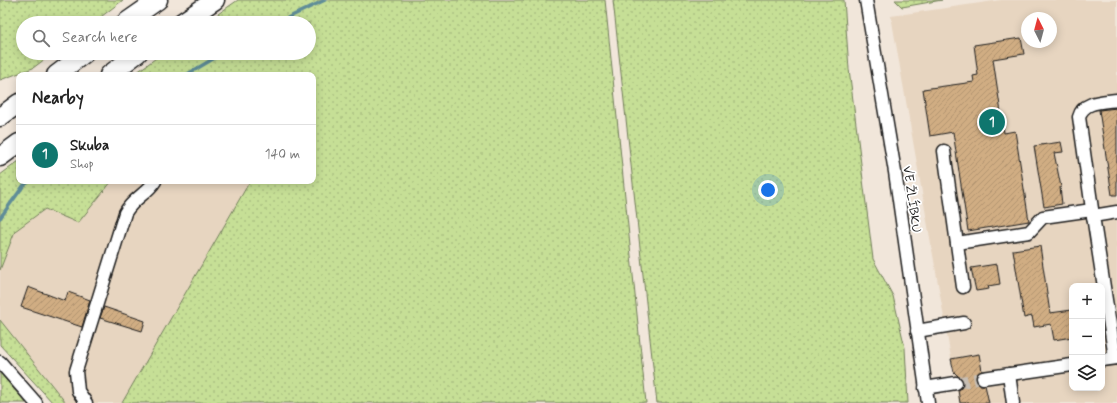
<!DOCTYPE html>
<meta charset="utf-8">
<style>
:root{--surface:#fff;--page:#f2f2f2;--text:#222;--muted:#767676;--line:#e0e0e0;--accent:#0f766e}
body{margin:0;font-family:Mynerve,sans-serif;background:var(--page);color:var(--text)}
.controls{position:absolute;right:12px;bottom:12px;display:grid;overflow:hidden;border-radius:8px;box-shadow:0 2px 10px #0003}
.controls button{width:36px;height:36px;display:grid;place-items:center;padding:0;border:0;border-bottom:1px solid var(--line);background:var(--surface);color:var(--text);font:20px sans-serif}
.compass{position:absolute;left:1021px;top:12px;width:36px;height:36px;border-radius:50%;background:var(--surface);box-shadow:0 2px 10px #0003;rotate:354deg}
.you{position:absolute;left:768px;top:190px;width:14px;height:14px;margin:-10px;border:3px solid #fff;border-radius:50%;background:#1a73e8;box-shadow:0 0 0 6px #1a73e833}
.badge{display:grid;place-items:center;width:26px;height:26px;border-radius:50%;background:var(--accent);color:#fff;font-size:13px;font-weight:700}
.pin{position:absolute;translate:-50% -50%;border:2px solid #fff;box-shadow:0 1px 4px #0006}
.list{margin:0;padding:0;list-style:none}
h2{display:flex;justify-content:space-between;align-items:center;height:52px;margin:0;padding:0 16px;font-size:17px}
h2 small{font-size:13px;font-weight:400;color:var(--muted)}
.list li{display:grid;grid-template-columns:26px 1fr auto;gap:12px;align-items:center;box-sizing:border-box;height:60px;padding:0 16px;border-top:1px solid var(--line)}
.list b{display:block;font-size:15px;white-space:nowrap}
.list p{margin:0;font-size:13px;white-space:nowrap;color:var(--muted)}
.list em{font-size:13px;font-style:normal;color:var(--muted)}
.icon{flex:none;width:22px;height:22px;fill:none;stroke:currentColor;stroke-width:2;stroke-linecap:round;stroke-linejoin:round}
.map{position:relative;flex:none;width:1117px;height:403px;overflow:hidden}
.search{position:absolute;background:var(--surface);box-shadow:0 2px 10px #0003;left:16px;top:16px;width:300px;height:44px;display:flex;align-items:center;gap:10px;box-sizing:border-box;padding:0 14px;border-radius:22px;color:var(--muted);font-size:15px}
.panel{position:absolute;background:var(--surface);box-shadow:0 2px 10px #0003;left:16px;top:72px;width:300px;height:112px;border-radius:8px}
.map>svg:first-child{display:block}
.built{fill:#e7d5c0;fill-rule:evenodd}
.green{fill:url(#green-dots);stroke:#717e59}
.lines{fill:none;stroke-linecap:round;stroke-linejoin:round}
.stream{stroke:#5f8d98;stroke-width:3.5}
.building{fill:url(#building-hatch);stroke:#1c1c1c}
.minor-tunnel{stroke:#c6beb4;stroke-width:12;stroke-dasharray:12 6;stroke-linecap:butt}
.minor-casing{stroke:#1c1c1c;stroke-width:15}
.highway-casing{stroke:#1c1c1c;stroke-width:21}
.minor{stroke:#fff;stroke-width:12}
.highway{stroke:#fff;stroke-width:18}
.labels{text-anchor:middle;stroke-width:3.5;stroke-linejoin:round;paint-order:stroke}
.street-label{font-size:13px;fill:#1c1c1c;stroke:#fff}
</style>
<div class="map">
<svg width="1117" height="403" viewBox="0 0 1117 403">
<defs>
<pattern id="green-dots" width="8" height="8" patternUnits="userSpaceOnUse"><rect width="8" height="8" fill="#c6df96"/><path d="M2 2h.1M6 6h.1" fill="none" stroke="#aabf81" stroke-width="1.8" stroke-linecap="round"/></pattern>
<pattern id="building-hatch" width="6" height="6" patternUnits="userSpaceOnUse"><rect width="6" height="6" fill="#d0ad83"/><path d="M-1 1l2-2M0 6l6-6M5 7l2-2" fill="none" stroke="#b29471"/></pattern>
</defs>
<rect width="100%" height="100%" fill="#f1e6da"/>
<filter id="ink" filterUnits="userSpaceOnUse"><feTurbulence type="fractalNoise" baseFrequency=".025" numOctaves="2"/><feDisplacementMap in="SourceGraphic" scale="8" xChannelSelector="R" yChannelSelector="G"/><feConvolveMatrix kernelMatrix="1 2 1 2 8 2 1 2 1" color-interpolation-filters="sRGB"/></filter>
<g filter="url(#ink)">
<g class="built">
<path d="M 1001,0 L 1117,0 L 1117,403 L 959,403 L 891,16 ZM 1027,18 L 1051,18 L 1051,42 L 1027,42 ZM 1072,286 L 1102,286 L 1102,388 L 1072,388 Z"/>
<path d="M 112,181 L 250,181 L 122,403 L 66,403 L 0,320 L 0,270 L 15,231 L 45,209 L 78,223 Z"/>
</g>
<g class="green">
<path d="M 0,0 L 123,0 L 93,23 L 23,23 L 23,53 L 53,53 L 33,68 L 0,80 Z"/>
<path d="M 238,0 L 605,0 L 646,403 L 122,403 L 250,181 L 313,181 L 313,75 L 133,75 L 163,53 L 309,53 L 309,23 L 205,23 Z"/>
<path d="M 613,0 L 844,0 L 849,69 L 873,259 L 893,296 L 905,348 L 908,403 L 657,403 Z"/>
<path d="M 895,0 L 942,0 L 902,7 Z"/>
<path d="M 19,161 L 19,181 L 112,181 L 78,223 L 45,209 L 15,231 L 0,270 L 0,175 Z"/>
<path d="M 0,320 L 66,403 L 53,403 L 0,345 Z"/>
<path d="M 0,373 L 26,403 L 0,403 Z"/>
</g>
<g class="lines">
<g class="stream">
<path d="M 277,23 L 325,0"/>
<path d="M 186,75 L 223,53"/>
<path d="M 0,218 L 24,185 L 30,181"/>
</g>
</g>
<g class="building">
<path d="M 1021,38 L 1024,54 L 993,59 L 1004,133 L 1015,131 L 1029,221 L 968,231 L 953,132 L 930,136 L 923,89 L 974,82 L 973,76 L 978,75 L 974,45 Z"/>
<path d="M 1117,108 L 1117,195 L 1112,195 L 1099,110 Z"/>
<path d="M 1061,142 L 1063,152 L 1054,153 L 1061,187 L 1060,187 L 1062,204 L 1044,207 L 1034,146 Z"/>
<path d="M 1040,246 L 1050,313 L 1072,310 L 1072,337 L 1054,340 L 1051,324 L 1034,327 L 1032,316 L 1024,318 L 1013,250 Z"/>
<path d="M 997,264 L 1000,284 L 988,286 L 989,289 L 976,291 L 971,268 Z"/>
<path d="M 28,287 L 65,301 L 68,292 L 90,300 L 82,327 L 21,307 Z"/>
<path d="M 104,307 L 145,321 L 142,331 L 100,318 Z"/>
<path d="M 979,354 L 982,371 L 976,375 L 976,379 L 980,385 L 985,385 L 989,403 L 960,403 L 958,390 L 963,386 L 963,381 L 954,372 L 951,359 Z"/>
</g>
<g class="lines">
<path class="minor-tunnel" d="M 956,383 L 983,378"/>
<g class="minor-casing">
<g id="minor">
<path d="M 866,0 L 895,172 L 928,403"/>
<path d="M 944,151 L 963,287"/>
<path d="M 1093,216 L 1079,117 C 1083,101 1103,102 1117,100"/>
<path d="M 957,243 L 1029,232 L 1043,217 L 1092,210"/>
<path d="M 917,331 L 964,323"/>
<path d="M 1115,358 L 1093,216 L 1117,212"/>
<path d="M 1102,360 L 1117,358"/>
<path d="M 0,362 L 36,403"/>
<path d="M 1009,374 L 1013,403"/>
<path d="M 983,378 L 1072,365"/>
<path d="M 925,388 L 956,383"/>
<path d="M 86,403 L 78,391 L 76,371 L 125,213 C 133,198 147,194 155,181"/>
</g>
</g>
<g class="highway-casing">
<g id="highway">
<path d="M 125,23 L 158,0"/>
<path d="M 181,23 L 215,0"/>
<path d="M 56,75 L 85,53"/>
<path d="M 109,75 L 138,53"/>
<path d="M 0,117 L 19,103"/>
<path d="M 0,157 L 19,143"/>
</g>
</g>
<use href="#minor" class="minor"/>
<use href="#highway" class="highway"/>
</g>
</g>
<g class="labels">
<g class="street-label">
<text transform="translate(913 199) rotate(82)" y="5">VE ŽLÍBKU</text>
</g>
</g>
</svg>
<div class="controls">
<button>+</button>
<button>−</button>
<button><svg class="icon" aria-label="layers" viewBox="0 0 24 24"><path d="M12 4l9 5-9 5-9-5zM3 14l9 5 9-5"/></svg></button>
</div>
<svg class="compass" viewBox="-18 -18 36 36"><path d="M0-13l5 13h-10z" fill="#e53935"/><path d="M0 13l5-13h-10z" fill="#767676"/></svg>
<div class="you"></div>
<div class="pin badge" style="left:992px;top:122px">1</div>
<div class="search"><svg class="icon" aria-label="search" viewBox="0 0 24 24"><circle cx="10" cy="10" r="6"/><path d="M15 15l6 6"/></svg>Search here</div>
<section class="panel">
<h2>Nearby<small></small></h2>
<ul class="list">
<li><span class="badge">1</span><div><b>Skuba</b><p>Shop</p></div><em>140 m</em></li>
</ul>
</section>
</div>
